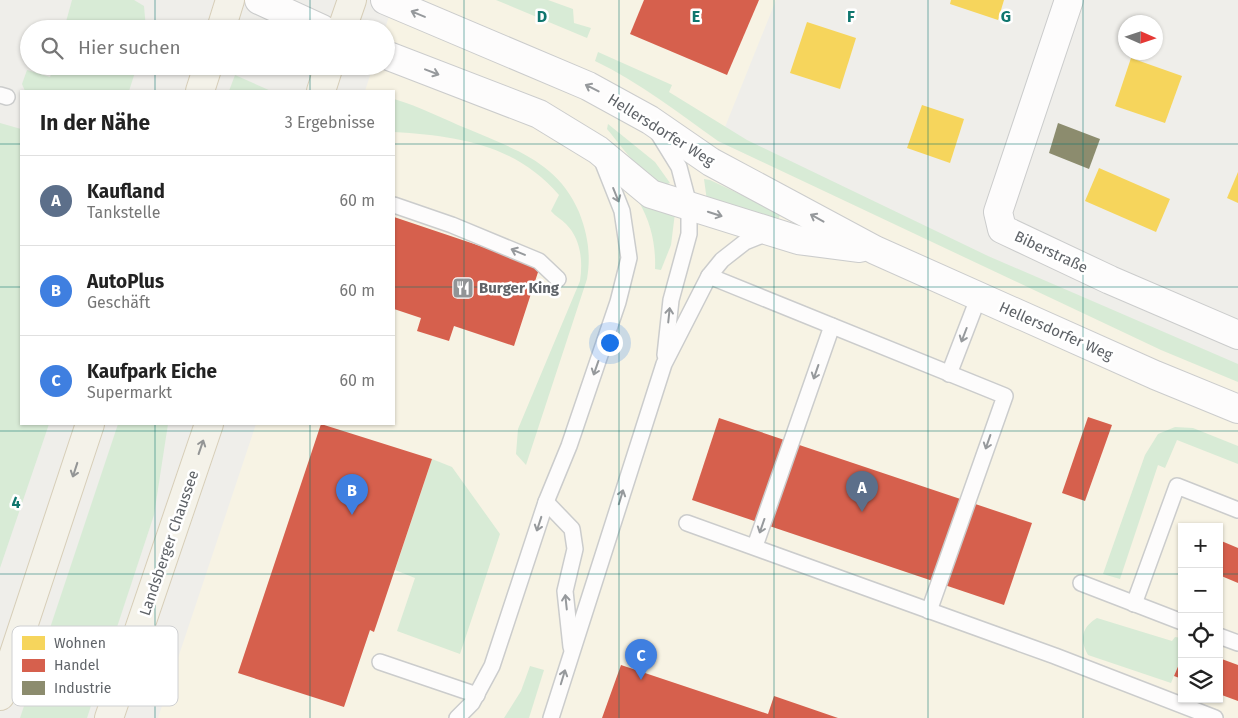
<!DOCTYPE html>
<html lang="de">
<meta charset="utf-8">
<style>
:root{--surface:#fff;--page:#f6f6f6;--text:#222;--muted:#767676;--line:#e0e0e0;--accent:#1a73e8}
body{margin:0;font-family:"Fira Sans",sans-serif;background:var(--page);color:var(--text)}
.controls{position:absolute;right:15px;bottom:15px;display:grid;overflow:hidden;border-radius:0px;box-shadow:0 1px 4px #0004}
.controls button{width:45px;height:45px;display:grid;place-items:center;padding:0;border:0;border-bottom:1px solid var(--line);background:var(--surface);color:var(--text);font:25px sans-serif}
.compass{position:absolute;left:1118px;top:15px;width:45px;height:45px;border-radius:50%;background:var(--surface);box-shadow:0 1px 4px #0004;rotate:93deg}
.you{position:absolute;left:609px;top:342px;width:18px;height:18px;margin:-12px;border:4px solid #fff;border-radius:50%;background:#1a73e8;box-shadow:0 0 0 8px #1a73e833}
.badge{display:grid;place-items:center;width:32px;height:32px;border-radius:50%;background:var(--accent);color:#fff;font-size:16px;font-weight:700}
.pin{position:absolute;translate:-50% -41px;filter:drop-shadow(0 1px 2px #0008)}
.pin::after{content:'';position:absolute;top:26px;width:18px;height:15px;background:inherit;clip-path:polygon(0 0,100% 0,50% 100%)}
.list{margin:0;padding:0;list-style:none}
h2{display:flex;justify-content:space-between;align-items:center;height:65px;margin:0;padding:0 20px;font-size:21px}
h2 small{font-size:16px;font-weight:400;color:var(--muted)}
.list li{display:grid;grid-template-columns:32px 1fr auto;gap:15px;align-items:center;box-sizing:border-box;height:90px;padding:0 20px;border-top:1px solid var(--line)}
.list b{display:block;font-size:19px;white-space:nowrap}
.list p{margin:0;font-size:16px;white-space:nowrap;color:var(--muted)}
.list em{font-size:16px;font-style:normal;color:var(--muted)}
.icon{flex:none;width:28px;height:28px;fill:none;stroke:currentColor;stroke-width:2;stroke-linecap:round;stroke-linejoin:round}
.map{position:relative;flex:none;width:1238px;height:718px;overflow:hidden}
.search{position:absolute;background:var(--surface);box-shadow:0 1px 4px #0004;left:20px;top:20px;width:375px;height:55px;display:flex;align-items:center;gap:12px;box-sizing:border-box;padding:0 18px;border-radius:28px;color:var(--muted);font-size:19px}
.panel{position:absolute;background:var(--surface);box-shadow:0 1px 4px #0004;left:20px;top:90px;width:375px;height:335px;border-radius:0px}
.map>svg:first-child{display:block}
.commercial{fill:#f7f3e4;fill-rule:evenodd}
.green{fill:#d8ebd6}
.homes{fill:#f6d55c}
.shops{fill:#d6604d}
.industry{fill:#8c8c6e}
.lines{fill:none;stroke-linecap:round;stroke-linejoin:round}
.service-casing{stroke:#cbcccc;stroke-width:18}
.minor-casing{stroke:#cbcccc;stroke-width:30}
.tertiary-casing{stroke:#cbcccc;stroke-width:30}
.primary-casing{stroke:#d7ceb8;stroke-width:30}
.service{stroke:#fdfcfc;stroke-width:15}
.minor{stroke:#fdfcfc;stroke-width:28}
.tertiary{stroke:#fdfcfc;stroke-width:28}
.primary{stroke:#f4f2e9;stroke-width:28}
.oneway{stroke:#96999c}
.oneway2{stroke:#939595}
.grid{fill:none;stroke:#0f766e;stroke-width:1;stroke-opacity:0.55}
.labels{text-anchor:middle;stroke-width:5;stroke-linejoin:round;paint-order:stroke}
.street-label{font-size:15px;fill:#5f6368;stroke:#fff}
.poi-label{font-size:15px;font-weight:bold;fill:#5f6368;stroke:#fff;text-anchor:start}
.key{fill:#fff;stroke:#cfd0d2;stroke-width:1}
.key-label{font-size:14px;fill:#5f6368}
.grid-label{font-size:16px;text-anchor:middle;font-weight:bold;fill:#0f766e;stroke:#fff;stroke-width:5;stroke-linejoin:round;paint-order:stroke}
</style>
<div class="map">
<svg width="1238" height="718" viewBox="0 0 1238 718">
<rect width="100%" height="100%" fill="#efeeea"/>
<path class="commercial" d="M 394,0 L 776,0 L 719,142 L 1238,372 L 1238,718 L 158,718 L 256,424 L 394,424 L 394,91 L 365,91 L 373,66 L 386,66 L 385,29 ZM 1182,527 L 1219,527 L 1219,699 L 1182,699 Z"/>
<g class="green">
<path d="M 72,0 L 134,0 L 144,6 L 146,29 L 64,29 Z"/>
<path d="M 496,0 L 548,0 L 573,9 L 574,23 L 591,28 L 587,38 Z"/>
<path d="M 598,52 L 672,85 L 669,92 L 747,140 L 988,256 L 1238,364 L 1238,382 L 1161,350 L 718,141 C 679,113 639,82 595,61 Z"/>
<path d="M 54,66 L 137,66 L 129,91 L 25,91 L 22,84 L 27,70 L 50,77 Z"/>
<path d="M 235,75 L 271,91 L 229,91 Z"/>
<path d="M 394,99 C 419,106 443,119 468,129 C 514,149 558,162 579,212 C 588,235 591,255 587,279 L 526,465 L 516,454 L 518,429 L 580,281 C 583,261 581,239 566,224 C 561,219 555,216 551,211 L 559,195 C 515,144 457,136 394,132 Z"/>
<path d="M 0,123 L 21,129 L 21,424 L 49,424 L 0,568 Z"/>
<path d="M 608,124 L 655,162 L 670,183 L 665,185 C 640,175 624,149 607,129 Z"/>
<path d="M 704,179 L 710,180 L 780,213 L 779,218 L 775,219 L 707,201 Z"/>
<path d="M 639,202 L 675,213 L 671,245 L 661,270 L 655,269 C 656,245 651,223 639,202 Z"/>
<path d="M 118,424 L 168,424 L 154,515 L 87,718 L 20,718 Z"/>
<path d="M 1175,427 L 1193,428 L 1238,446 L 1238,464 L 1177,440 L 1165,468 L 1158,465 L 1120,579 L 1103,574 L 1145,455 L 1158,434 Z"/>
<path d="M 432,459 L 452,467 L 500,534 L 460,654 L 397,631 L 415,578 L 395,570 Z"/>
<path d="M 1097,618 L 1172,641 L 1175,637 L 1182,638 L 1182,656 L 1171,683 L 1088,655 C 1079,639 1082,627 1097,618 Z"/>
<path d="M 530,666 L 544,670 L 529,718 L 504,718 L 521,691 Z"/>
</g>
<g class="homes">
<path d="M 951,0 L 1004,0 L 998,20 L 950,4 Z"/>
<path d="M 807,22 L 856,38 L 840,89 L 790,73 Z"/>
<path d="M 1131,58 L 1182,76 L 1165,123 L 1115,106 Z"/>
<path d="M 922,105 L 964,119 L 950,163 L 907,148 Z"/>
<path d="M 1099,168 L 1170,199 L 1156,232 L 1085,201 Z"/>
<path d="M 1238,172 L 1238,203 L 1227,198 Z"/>
</g>
<g class="shops">
<path d="M 644,0 L 759,0 L 727,75 L 630,34 Z"/>
<path d="M 394,217 L 540,266 L 514,346 L 454,326 L 449,341 L 417,331 L 421,318 L 394,309 Z"/>
<path d="M 1088,417 L 1112,425 L 1085,501 L 1062,493 Z"/>
<path d="M 719,418 L 1032,523 L 1004,605 L 692,500 Z"/>
<path d="M 321,424 L 432,459 L 374,632 L 370,630 L 344,707 L 238,673 Z"/>
<path d="M 1219,540 L 1238,548 L 1238,583 L 1219,575 Z"/>
<path d="M 1182,657 L 1182,679 L 1174,676 Z"/>
<path d="M 1219,658 L 1238,665 L 1238,701 L 1219,694 Z"/>
<path d="M 621,665 L 768,714 L 774,696 L 838,718 L 602,718 Z"/>
</g>
<path class="industry" d="M 1058,123 L 1100,139 L 1089,169 L 1049,153 Z"/>
<g class="lines">
<g class="service-casing">
<g id="service">
<path d="M 0,95 L 7,97"/>
<path d="M 658,133 L 679,167 L 689,205 L 689,234 L 671,300 L 665,355"/>
<path d="M 394,205 L 452,225 L 539,261 L 558,279"/>
<path d="M 709,276 L 1005,396 L 929,611"/>
<path d="M 949,374 L 979,296"/>
<path d="M 546,502 L 572,529 L 575,549 L 565,591 L 571,647"/>
<path d="M 687,523 L 1055,656 L 1215,718"/>
<path d="M 755,546 L 832,326"/>
<path d="M 1081,583 L 1182,622"/>
<path d="M 1134,604 L 1177,486 L 1238,510"/>
<path d="M 1219,636 L 1238,643"/>
<path d="M 380,662 L 477,695"/>
<path d="M 457,718 L 472,703 L 492,666 L 546,502 L 569,446 L 618,302 L 629,258 L 622,211 L 601,158"/>
<path d="M 551,718 L 664,364 L 709,276 L 722,260 L 745,242 L 770,232"/>
</g>
</g>
<g class="minor-casing">
<g id="minor">
<path d="M 385,0 L 588,86 L 650,120 L 711,162 L 875,250 L 1155,375 L 1238,409"/>
<path d="M 1069,0 L 998,212 L 1002,229 L 1110,280 L 1238,335"/>
<path d="M 386,55 L 539,114 L 598,150 L 651,194 L 798,240 L 860,248"/>
</g>
</g>
<g class="tertiary-casing">
<path id="tertiary" d="M 259,0 L 322,29"/>
</g>
<g class="primary-casing">
<g id="primary">
<path d="M 221,29 L 230,0"/>
<path d="M 342,29 L 352,0"/>
<path d="M 200,91 L 208,66"/>
<path d="M 321,91 L 329,66"/>
<path d="M 0,696 L 90,424"/>
<path d="M 109,718 L 209,424"/>
</g>
</g>
<use href="#service" class="service"/>
<use href="#minor" class="minor"/>
<use href="#tertiary" class="tertiary"/>
<use href="#primary" class="primary"/>
</g>
<defs><path id="oneway-shaft" d="M-6 0H5M1.5-3L5.5 0L1.5 3" fill="none" stroke-width="1.6" stroke-linecap="round" stroke-linejoin="round" transform="scale(1.25)"/></defs>
<g class="oneway">
<use href="#oneway-shaft" transform="translate(418 14) rotate(-157)"/>
<use href="#oneway-shaft" transform="translate(432 72) rotate(21)"/>
<use href="#oneway-shaft" transform="translate(592 88) rotate(-153)"/>
<use href="#oneway-shaft" transform="translate(616 195) rotate(68)"/>
<use href="#oneway-shaft" transform="translate(715 214) rotate(18)"/>
<use href="#oneway-shaft" transform="translate(817 218) rotate(-151)"/>
<use href="#oneway-shaft" transform="translate(518 252) rotate(-157)"/>
<use href="#oneway-shaft" transform="translate(669 315) rotate(-84)"/>
<use href="#oneway-shaft" transform="translate(964 335) rotate(111)"/>
<use href="#oneway-shaft" transform="translate(596 368) rotate(109)"/>
<use href="#oneway-shaft" transform="translate(816 372) rotate(109)"/>
<use href="#oneway-shaft" transform="translate(988 442) rotate(109)"/>
<use href="#oneway-shaft" transform="translate(621 497) rotate(-73)"/>
<use href="#oneway-shaft" transform="translate(539 524) rotate(108)"/>
<use href="#oneway-shaft" transform="translate(762 526) rotate(109)"/>
<use href="#oneway-shaft" transform="translate(566 602) rotate(-96)"/>
<use href="#oneway-shaft" transform="translate(563 677) rotate(-73)"/>
</g>
<g class="oneway2">
<use href="#oneway-shaft" transform="translate(201 447) rotate(-71)"/>
<use href="#oneway-shaft" transform="translate(75 470) rotate(108)"/>
</g>
<path class="grid" d="M 155,0 L 155,29M 310,0 L 310,29M 464,0 L 464,718M 619,0 L 619,718M 774,0 L 774,718M 928,0 L 928,718M 1083,0 L 1083,718M 155,66 L 155,91M 310,66 L 310,91M 0,144 L 21,144M 394,144 L 1238,144M 0,287 L 21,287M 394,287 L 1238,287M 155,424 L 155,718M 310,424 L 310,718M 0,431 L 1238,431M 0,574 L 1182,574M 1219,574 L 1238,574"/>
<defs>
<g id="restaurant-square" transform="scale(1.125)"><rect x="-9" y="-9" width="18" height="18" rx="4" fill="#919496" stroke="#fff"/><path d="M-5-6h1v4h1v-4h1v4h1v-4h1v5L-1.5 .5V6h-2V.5L-5-1ZM5-6V6H3V1.5H1.5Q1.5-4 5-6Z" fill="#fff"/></g>
</defs>
<g fill-rule="evenodd">
<use href="#restaurant-square" x="463" y="288"/>
</g>
<g class="labels">
<g class="street-label">
<text transform="translate(661 130) rotate(32)" y="5">Hellersdorfer Weg</text>
<text transform="translate(1051 252) rotate(25)" y="5">Biberstraße</text>
<text transform="translate(1056 331) rotate(24)" y="5">Hellersdorfer Weg</text>
<text transform="translate(169 543) rotate(-71)" y="5">Landsberger Chaussee</text>
</g>
<g class="poi-label">
<text x="479" y="293">Burger King</text>
</g>
</g>
<rect x="12" y="626" width="166" height="80" rx="8" class="key"/>
<rect x="22" y="636" width="23" height="14" fill="#f6d55c"/>
<rect x="22" y="659" width="23" height="13" fill="#d6604d"/>
<rect x="22" y="681" width="23" height="14" fill="#8c8c6e"/>
<g class="key-label">
<text x="54" y="648">Wohnen</text>
<text x="54" y="670">Handel</text>
<text x="54" y="693">Industrie</text>
</g>
<g class="grid-label">
<text x="542" y="22">D</text>
<text x="696" y="22">E</text>
<text x="851" y="22">F</text>
<text x="1006" y="22">G</text>
<text x="16" y="508">4</text>
</g>
</svg>
<div class="controls">
<button>+</button>
<button>−</button>
<button><svg class="icon" aria-label="locate" viewBox="0 0 24 24"><circle cx="12" cy="12" r="6"/><path d="M12 2v4M12 18v4M2 12h4M18 12h4"/></svg></button>
<button><svg class="icon" aria-label="layers" viewBox="0 0 24 24"><path d="M12 4l9 5-9 5-9-5zM3 14l9 5 9-5"/></svg></button>
</div>
<svg class="compass" viewBox="-18 -18 36 36"><path d="M0-13l5 13h-10z" fill="#e53935"/><path d="M0 13l5-13h-10z" fill="#767676"/></svg>
<div class="you"></div>
<div class="pin badge" style="left:862px;top:512px;background:#5c6f8a">A</div>
<div class="pin badge" style="left:352px;top:515px;background:#3f7fe0">B</div>
<div class="pin badge" style="left:641px;top:680px;background:#3f7fe0">C</div>
<div class="search"><svg class="icon" aria-label="search" viewBox="0 0 24 24"><circle cx="10" cy="10" r="6"/><path d="M15 15l6 6"/></svg>Hier suchen</div>
<section class="panel">
<h2>In der Nähe<small>3 Ergebnisse</small></h2>
<ul class="list">
<li><span class="badge" style="background:#5c6f8a">A</span><div><b>Kaufland</b><p>Tankstelle</p></div><em>60 m</em></li>
<li><span class="badge" style="background:#3f7fe0">B</span><div><b>AutoPlus</b><p>Geschäft</p></div><em>60 m</em></li>
<li><span class="badge" style="background:#3f7fe0">C</span><div><b>Kaufpark Eiche</b><p>Supermarkt</p></div><em>60 m</em></li>
</ul>
</section>
</div>
